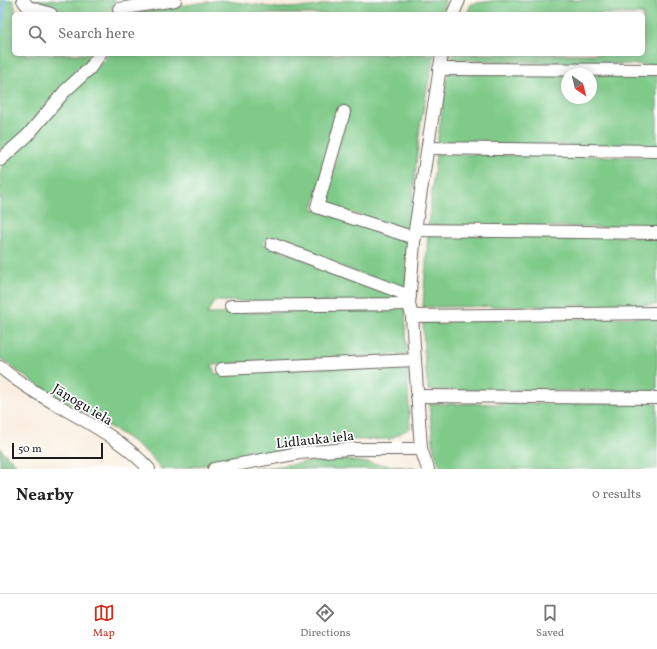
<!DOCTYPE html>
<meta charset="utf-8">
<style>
:root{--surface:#fff;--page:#f6f6f6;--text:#222;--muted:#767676;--line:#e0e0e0;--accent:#c8321e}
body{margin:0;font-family:Vollkorn,serif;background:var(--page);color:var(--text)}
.compass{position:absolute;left:561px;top:68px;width:36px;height:36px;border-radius:50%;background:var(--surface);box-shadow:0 2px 10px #0003;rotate:145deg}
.scale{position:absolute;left:12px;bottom:10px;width:91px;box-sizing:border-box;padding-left:4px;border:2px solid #1c1c1c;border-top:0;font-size:11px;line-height:14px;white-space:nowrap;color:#1c1c1c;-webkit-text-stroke:3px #fff;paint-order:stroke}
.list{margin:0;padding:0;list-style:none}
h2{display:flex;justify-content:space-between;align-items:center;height:52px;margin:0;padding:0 16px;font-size:17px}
h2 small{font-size:13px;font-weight:400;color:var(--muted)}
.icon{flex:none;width:22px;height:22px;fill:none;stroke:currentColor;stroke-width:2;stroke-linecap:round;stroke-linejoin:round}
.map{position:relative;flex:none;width:657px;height:469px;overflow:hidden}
.search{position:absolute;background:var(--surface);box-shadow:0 2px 10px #0003;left:12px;right:12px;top:12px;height:44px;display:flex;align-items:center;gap:10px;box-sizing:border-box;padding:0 14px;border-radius:6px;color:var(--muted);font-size:15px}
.sheet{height:124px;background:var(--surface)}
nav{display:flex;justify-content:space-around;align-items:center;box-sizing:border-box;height:56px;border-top:1px solid var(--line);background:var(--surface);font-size:11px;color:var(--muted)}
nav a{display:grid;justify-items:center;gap:2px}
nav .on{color:var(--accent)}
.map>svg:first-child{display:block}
.green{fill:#7fca89;stroke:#4e7352}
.forest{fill:#67ae75;stroke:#426548}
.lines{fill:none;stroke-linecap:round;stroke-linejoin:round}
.stream{stroke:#78b1e8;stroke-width:3.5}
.minor-casing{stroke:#696660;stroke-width:14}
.minor{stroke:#fff;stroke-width:12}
.labels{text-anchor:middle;stroke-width:3.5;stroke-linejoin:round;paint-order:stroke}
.street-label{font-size:14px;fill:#1c1c1c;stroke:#fff}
</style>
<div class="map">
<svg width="657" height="469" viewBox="0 0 657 469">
<rect width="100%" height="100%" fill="#fff"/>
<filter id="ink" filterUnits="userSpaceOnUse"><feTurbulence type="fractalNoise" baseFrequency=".025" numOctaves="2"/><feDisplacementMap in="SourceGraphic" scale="8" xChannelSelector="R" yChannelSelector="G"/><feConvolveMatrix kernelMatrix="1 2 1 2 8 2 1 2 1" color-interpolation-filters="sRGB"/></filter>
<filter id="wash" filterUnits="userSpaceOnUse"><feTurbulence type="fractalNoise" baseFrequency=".012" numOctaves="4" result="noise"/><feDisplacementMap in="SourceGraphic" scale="16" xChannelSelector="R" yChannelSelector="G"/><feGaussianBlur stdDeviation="0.9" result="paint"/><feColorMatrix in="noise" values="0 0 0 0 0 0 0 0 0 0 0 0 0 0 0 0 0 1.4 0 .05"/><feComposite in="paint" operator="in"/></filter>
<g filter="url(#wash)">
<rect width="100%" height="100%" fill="#f9eedf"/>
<g class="green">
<path d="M 0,0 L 13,0 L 16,13 L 19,14 L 14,14 L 14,54 L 94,54 L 25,133 L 0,157 Z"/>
<path d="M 31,0 L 115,0 L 110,14 L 59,14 L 30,5 Z"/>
<path d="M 221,0 L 278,8 L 310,7 L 347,0 L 445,0 L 442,14 L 123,14 Z"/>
<path d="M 499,0 L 657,0 L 657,65 L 451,60 L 453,54 L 643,54 L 643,14 L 467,14 L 471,4 Z"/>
<path d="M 107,54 L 434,54 L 420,126 L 409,233 L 325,203 L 349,108 L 341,107 L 313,209 L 407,241 L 406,290 L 266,239 L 264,244 L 405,298 L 405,303 L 214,301 L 207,314 L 405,309 L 407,354 L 212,365 L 215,374 L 407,363 L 410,428 L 390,439 L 353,440 L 180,469 L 161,469 C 141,440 104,425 74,407 C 49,393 23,376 0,358 L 0,170 L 7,159 L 73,89 L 104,60 Z"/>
<path d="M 448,73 L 567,75 L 567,98 L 591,98 L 591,75 L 657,76 L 657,146 L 437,144 Z"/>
<path d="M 436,154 L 657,157 L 657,228 L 428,225 Z"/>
<path d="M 428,235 L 657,237 L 657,305 L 423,307 Z"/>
<path d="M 657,317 L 657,391 L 428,390 L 424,352 L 423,321 Z"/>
<path d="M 657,403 L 657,469 L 441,469 L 434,450 L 429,404 Z"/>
<path d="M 337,459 L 418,469 L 252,469 Z"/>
</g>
<path class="forest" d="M 0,448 L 21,469 L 0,469 Z"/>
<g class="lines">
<path class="stream" d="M 0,34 L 5,0"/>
</g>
</g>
<g filter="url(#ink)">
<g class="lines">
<g class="minor-casing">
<g id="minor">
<path d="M 23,0 L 28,7 L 51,14"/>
<path d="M 119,9 L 175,0"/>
<path d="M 453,14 L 459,0"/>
<path d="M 439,69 L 657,70"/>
<path d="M 344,112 L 317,207 L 415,238"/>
<path d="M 429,148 L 657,151"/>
<path d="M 0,160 L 27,136 L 65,91 L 90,68 L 100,54"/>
<path d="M 415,230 L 657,233"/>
<path d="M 272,244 L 410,296"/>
<path d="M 231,306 L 409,304"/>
<path d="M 412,316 L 657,313"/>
<path d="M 0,367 C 46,406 108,424 149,469"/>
<path d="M 222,369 L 415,360"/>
<path d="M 417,396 L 657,398"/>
<path d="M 214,469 L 299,453 L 348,449 L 421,449"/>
<path d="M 428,469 L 421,449 L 412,316 L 409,304 L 415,230 L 442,54"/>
</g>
</g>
<use href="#minor" class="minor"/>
</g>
</g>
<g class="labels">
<g class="street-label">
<text transform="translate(83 404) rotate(31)" y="5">Jāņogu iela</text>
<text transform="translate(315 439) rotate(-6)" y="5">Lidlauka iela</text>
</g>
</g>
</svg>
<svg class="compass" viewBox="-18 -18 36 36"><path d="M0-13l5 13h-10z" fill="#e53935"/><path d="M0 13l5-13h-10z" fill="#767676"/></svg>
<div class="scale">50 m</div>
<div class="search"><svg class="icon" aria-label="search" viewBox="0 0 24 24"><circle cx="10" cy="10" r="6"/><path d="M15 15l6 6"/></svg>Search here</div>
</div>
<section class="sheet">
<h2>Nearby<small>0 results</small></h2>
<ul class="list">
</ul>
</section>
<nav>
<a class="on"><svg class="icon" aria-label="map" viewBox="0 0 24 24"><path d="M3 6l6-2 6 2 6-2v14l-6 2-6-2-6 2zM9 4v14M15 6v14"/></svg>Map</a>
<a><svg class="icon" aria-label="directions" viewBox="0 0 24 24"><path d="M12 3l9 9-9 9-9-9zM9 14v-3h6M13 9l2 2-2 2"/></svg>Directions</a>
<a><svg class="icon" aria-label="saved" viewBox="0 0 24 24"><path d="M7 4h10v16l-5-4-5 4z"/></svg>Saved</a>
</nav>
